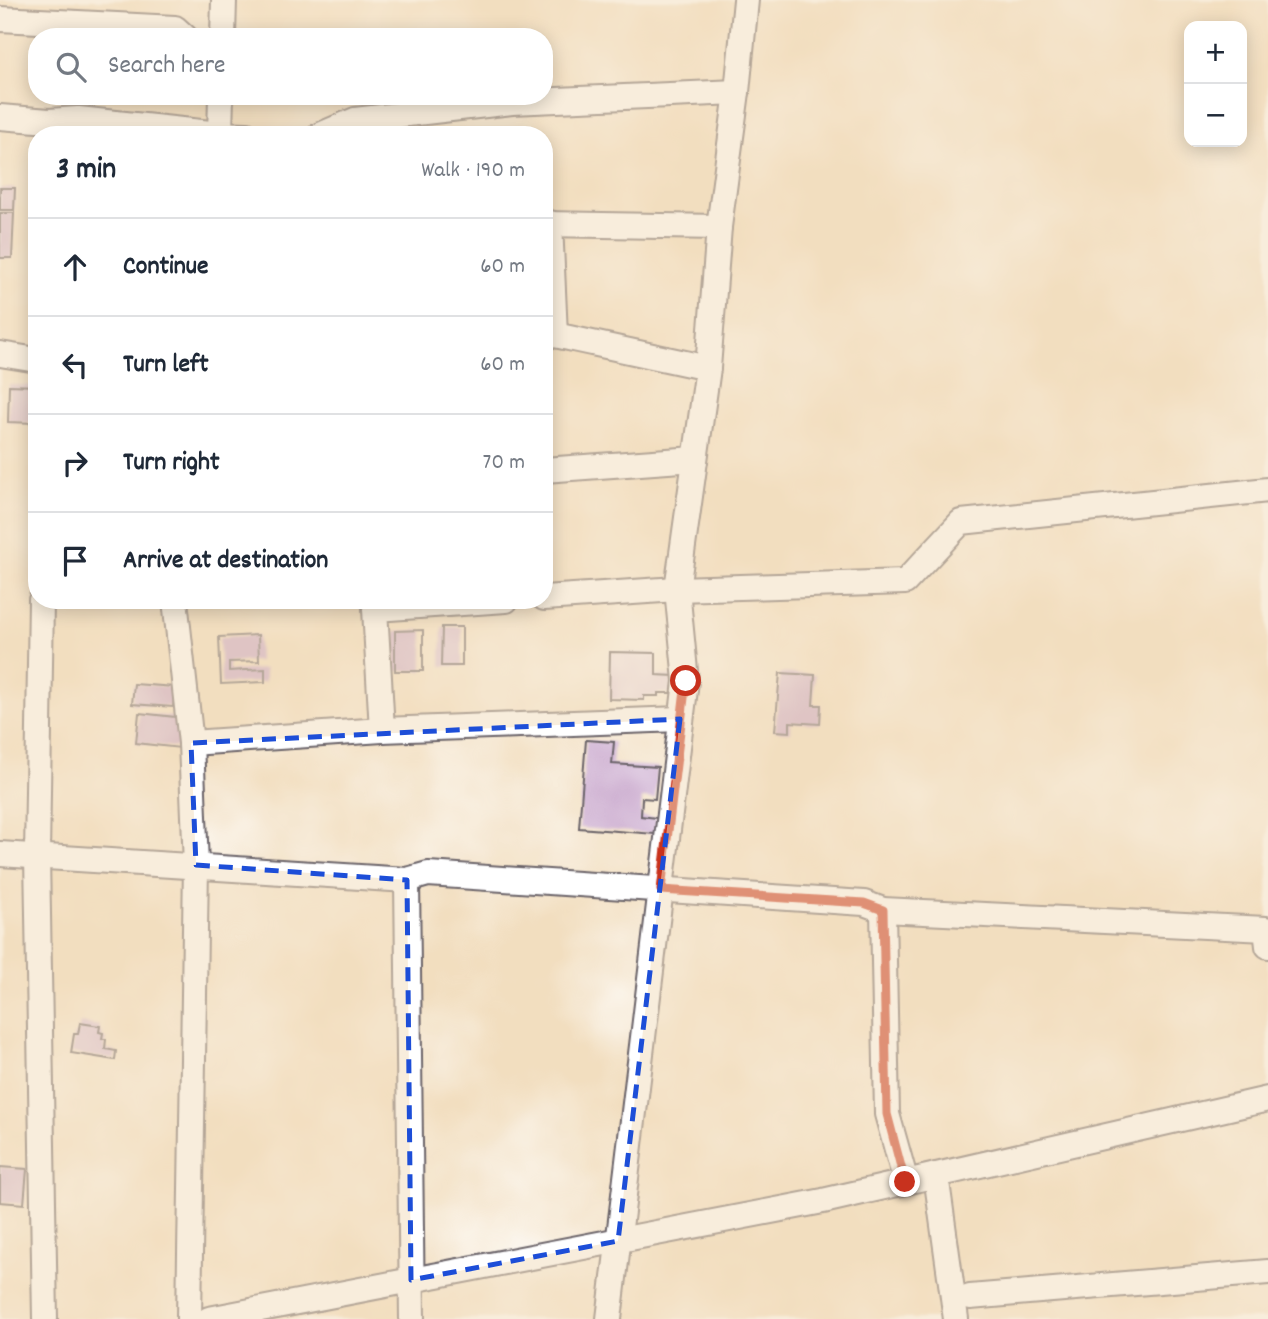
<!DOCTYPE html>
<meta charset="utf-8">
<style>
:root{--surface:#fff;--page:#f2f2f3;--text:#1f2937;--muted:#747a83;--line:#e0e1e3}
body{margin:0;font-family:Dekko,sans-serif;background:var(--page);color:var(--text)}
.controls{position:absolute;right:21px;top:21px;display:grid;overflow:hidden;border-radius:14px;box-shadow:0 4px 18px #0003}
.controls button{width:63px;height:63px;display:grid;place-items:center;padding:0;border:0;border-bottom:2px solid var(--line);background:var(--surface);color:var(--text);font:35px sans-serif}
.stop{position:absolute;width:21px;height:21px;margin:-16px;border:5px solid #c8321e;border-radius:50%;background:#fff}
.stop.end{background:#c8321e;border-color:#fff;box-shadow:0 2px 7px #0008}
.list{margin:0;padding:0;list-style:none}
h2{display:flex;justify-content:space-between;align-items:center;height:91px;margin:0;padding:0 28px;font-size:30px}
h2 small{font-size:23px;font-weight:400;color:var(--muted)}
.list li{display:grid;grid-template-columns:46px 1fr auto;gap:21px;align-items:center;box-sizing:border-box;height:98px;padding:0 28px;border-top:2px solid var(--line)}
.list b{display:block;font-size:26px;white-space:nowrap}
.list em{font-size:23px;font-style:normal;color:var(--muted)}
.icon{flex:none;width:38px;height:38px;fill:none;stroke:currentColor;stroke-width:2;stroke-linecap:round;stroke-linejoin:round}
.map{position:relative;flex:none;width:1268px;height:1319px;overflow:hidden}
.search{position:absolute;background:var(--surface);box-shadow:0 4px 18px #0003;left:28px;top:28px;width:525px;height:77px;display:flex;align-items:center;gap:18px;box-sizing:border-box;padding:0 24px;border-radius:28px;color:var(--muted);font-size:26px}
.panel{position:absolute;background:var(--surface);box-shadow:0 4px 18px #0003;left:28px;top:126px;width:525px;height:483px;border-radius:28px}
.map>svg:first-child{display:block}
.building{fill:#c7a5cb}
.lines{fill:none;stroke-linecap:round;stroke-linejoin:round}
.street-casing{stroke:#6b6469;stroke-width:28}
.street{stroke:#fff;stroke-width:24}
.route{stroke:#c8321e;stroke-width:9}
.marked{fill:none;stroke:#1d4ed8;stroke-width:5;stroke-dasharray:14 9;stroke-linejoin:round}
</style>
<div class="map">
<svg width="1268" height="1319" viewBox="0 0 1268 1319">
<rect width="100%" height="100%" fill="#fff"/>
<filter id="ink" filterUnits="userSpaceOnUse"><feTurbulence type="fractalNoise" baseFrequency=".0143" numOctaves="2"/><feDisplacementMap in="SourceGraphic" scale="14" xChannelSelector="R" yChannelSelector="G"/><feConvolveMatrix kernelMatrix="1 2 1 2 8 2 1 2 1" color-interpolation-filters="sRGB"/></filter>
<filter id="wash" filterUnits="userSpaceOnUse"><feTurbulence type="fractalNoise" baseFrequency=".00686" numOctaves="4" result="noise"/><feDisplacementMap in="SourceGraphic" scale="28" xChannelSelector="R" yChannelSelector="G"/><feGaussianBlur stdDeviation="1.57" result="paint"/><feColorMatrix in="noise" values="0 0 0 0 0 0 0 0 0 0 0 0 0 0 0 0 0 1.4 0 .05"/><feComposite in="paint" operator="in"/></filter>
<g filter="url(#wash)">
<rect width="100%" height="100%" fill="#f2debf"/>
<g id="blocks">
<g class="building">
<path d="M 0,188 L 15,188 L 14,210 L 0,210 Z"/>
<path d="M 0,213 L 14,213 L 12,258 L 0,258 Z"/>
<path d="M 9,385 L 36,386 L 35,423 L 8,422 Z"/>
<path d="M 442,627 L 462,627 L 462,666 L 441,666 Z"/>
<path d="M 423,630 L 423,671 L 395,671 L 395,631 Z"/>
<path d="M 258,635 L 259,661 L 229,662 L 229,671 L 265,669 L 265,682 L 221,684 L 219,637 Z"/>
<path d="M 610,652 L 656,653 L 656,675 L 675,676 L 674,693 L 658,693 L 658,696 L 644,696 L 644,700 L 609,699 Z"/>
<path d="M 780,673 L 815,675 L 813,705 L 821,705 L 820,724 L 790,722 L 790,732 L 775,731 Z"/>
<path d="M 134,684 L 175,687 L 173,707 L 132,704 Z"/>
<path d="M 139,713 L 184,718 L 180,748 L 136,743 Z"/>
<path d="M 586,740 L 614,742 L 612,764 L 658,767 L 655,799 L 642,798 L 641,816 L 657,818 L 655,834 L 579,828 Z"/>
<path d="M 80,1023 L 100,1026 L 99,1032 L 103,1033 L 102,1039 L 106,1039 L 105,1049 L 116,1051 L 115,1060 L 71,1053 L 74,1034 L 78,1034 Z"/>
<path d="M 0,1167 L 27,1169 L 24,1204 L 0,1202 Z"/>
</g>
</g>
</g>
<g filter="url(#ink)">
<use href="#blocks" fill-opacity="0" stroke="#6b6469" stroke-width="2"/>
<g class="lines">
<g class="street-casing">
<g id="street">
<path d="M 0,19 L 175,28 L 185,37"/>
<path d="M 223,37 L 224,0"/>
<path d="M 0,117 L 49,121 L 78,119 L 220,134 L 247,135"/>
<path d="M 220,135 L 221,96"/>
<path d="M 320,135 L 355,120 L 512,102 L 737,92"/>
<path d="M 550,223 L 555,335"/>
<path d="M 544,224 L 719,227"/>
<path d="M 544,336 L 555,335 L 708,368"/>
<path d="M 0,354 L 37,360"/>
<path d="M 544,470 L 695,459"/>
<path d="M 544,598 L 677,589 L 905,582 L 961,522 L 1268,490"/>
<path d="M 41,600 L 37,856 L 45,1319"/>
<path d="M 175,600 L 191,743 L 196,865 L 189,1319"/>
<path d="M 382,730 L 375,609 L 506,600"/>
<path d="M 191,743 L 382,730 L 680,719"/>
<path d="M 0,854 L 407,880 L 428,874 L 864,903 L 883,910 L 1266,929 L 1268,946"/>
<path d="M 407,880 L 412,1319"/>
<path d="M 883,910 L 887,1114 L 906,1182"/>
<path d="M 936,1175 L 956,1319"/>
<path d="M 970,1297 L 1268,1272"/>
<path d="M 209,1319 L 823,1201 L 1268,1099"/>
<path d="M 609,1319 L 686,681 L 677,589 L 708,368 L 719,227 L 737,92 L 746,0"/>
</g>
</g>
<use href="#street" class="street"/>
</g>
</g>
<g class="lines" filter="url(#ink)">
<path class="route" d="M 686,681 L 661,890 L 864,903 L 883,910 L 887,1114 L 905,1182"/>
</g>
<path d="M0 0H1268V1319H0ZM 680,719 L 618,1241 L 411,1280 L 407,880 L 196,865 L 191,743 Z" fill="#f2debf" fill-opacity=".55" fill-rule="evenodd"/>
<path class="marked" d="M 680,719 L 618,1241 L 411,1280 L 407,880 L 196,865 L 191,743 Z"/>
</svg>
<div class="controls">
<button>+</button>
<button>−</button>
</div>
<div class="stop" style="left:686px;top:681px"></div>
<div class="stop end" style="left:905px;top:1182px"></div>
<div class="search"><svg class="icon" aria-label="search" viewBox="0 0 24 24"><circle cx="10" cy="10" r="6"/><path d="M15 15l6 6"/></svg>Search here</div>
<section class="panel">
<h2>3 min<small>Walk · 190 m</small></h2>
<ul class="list">
<li><svg class="icon" aria-label="ahead" viewBox="0 0 24 24"><path d="M12 20V5M6 11l6-6 6 6"/></svg><div><b>Continue</b></div><em>60 m</em></li>
<li><svg class="icon" aria-label="left" viewBox="0 0 24 24"><path d="M17 20v-9H6M10 6l-5 5 5 5"/></svg><div><b>Turn left</b></div><em>60 m</em></li>
<li><svg class="icon" aria-label="right" viewBox="0 0 24 24"><path d="M7 20v-9h11M14 6l5 5-5 5"/></svg><div><b>Turn right</b></div><em>70 m</em></li>
<li><svg class="icon" aria-label="arrive" viewBox="0 0 24 24"><path d="M6 21V4h12l-3 4 3 4H6"/></svg><div><b>Arrive at destination</b></div></li>
</ul>
</section>
</div>
